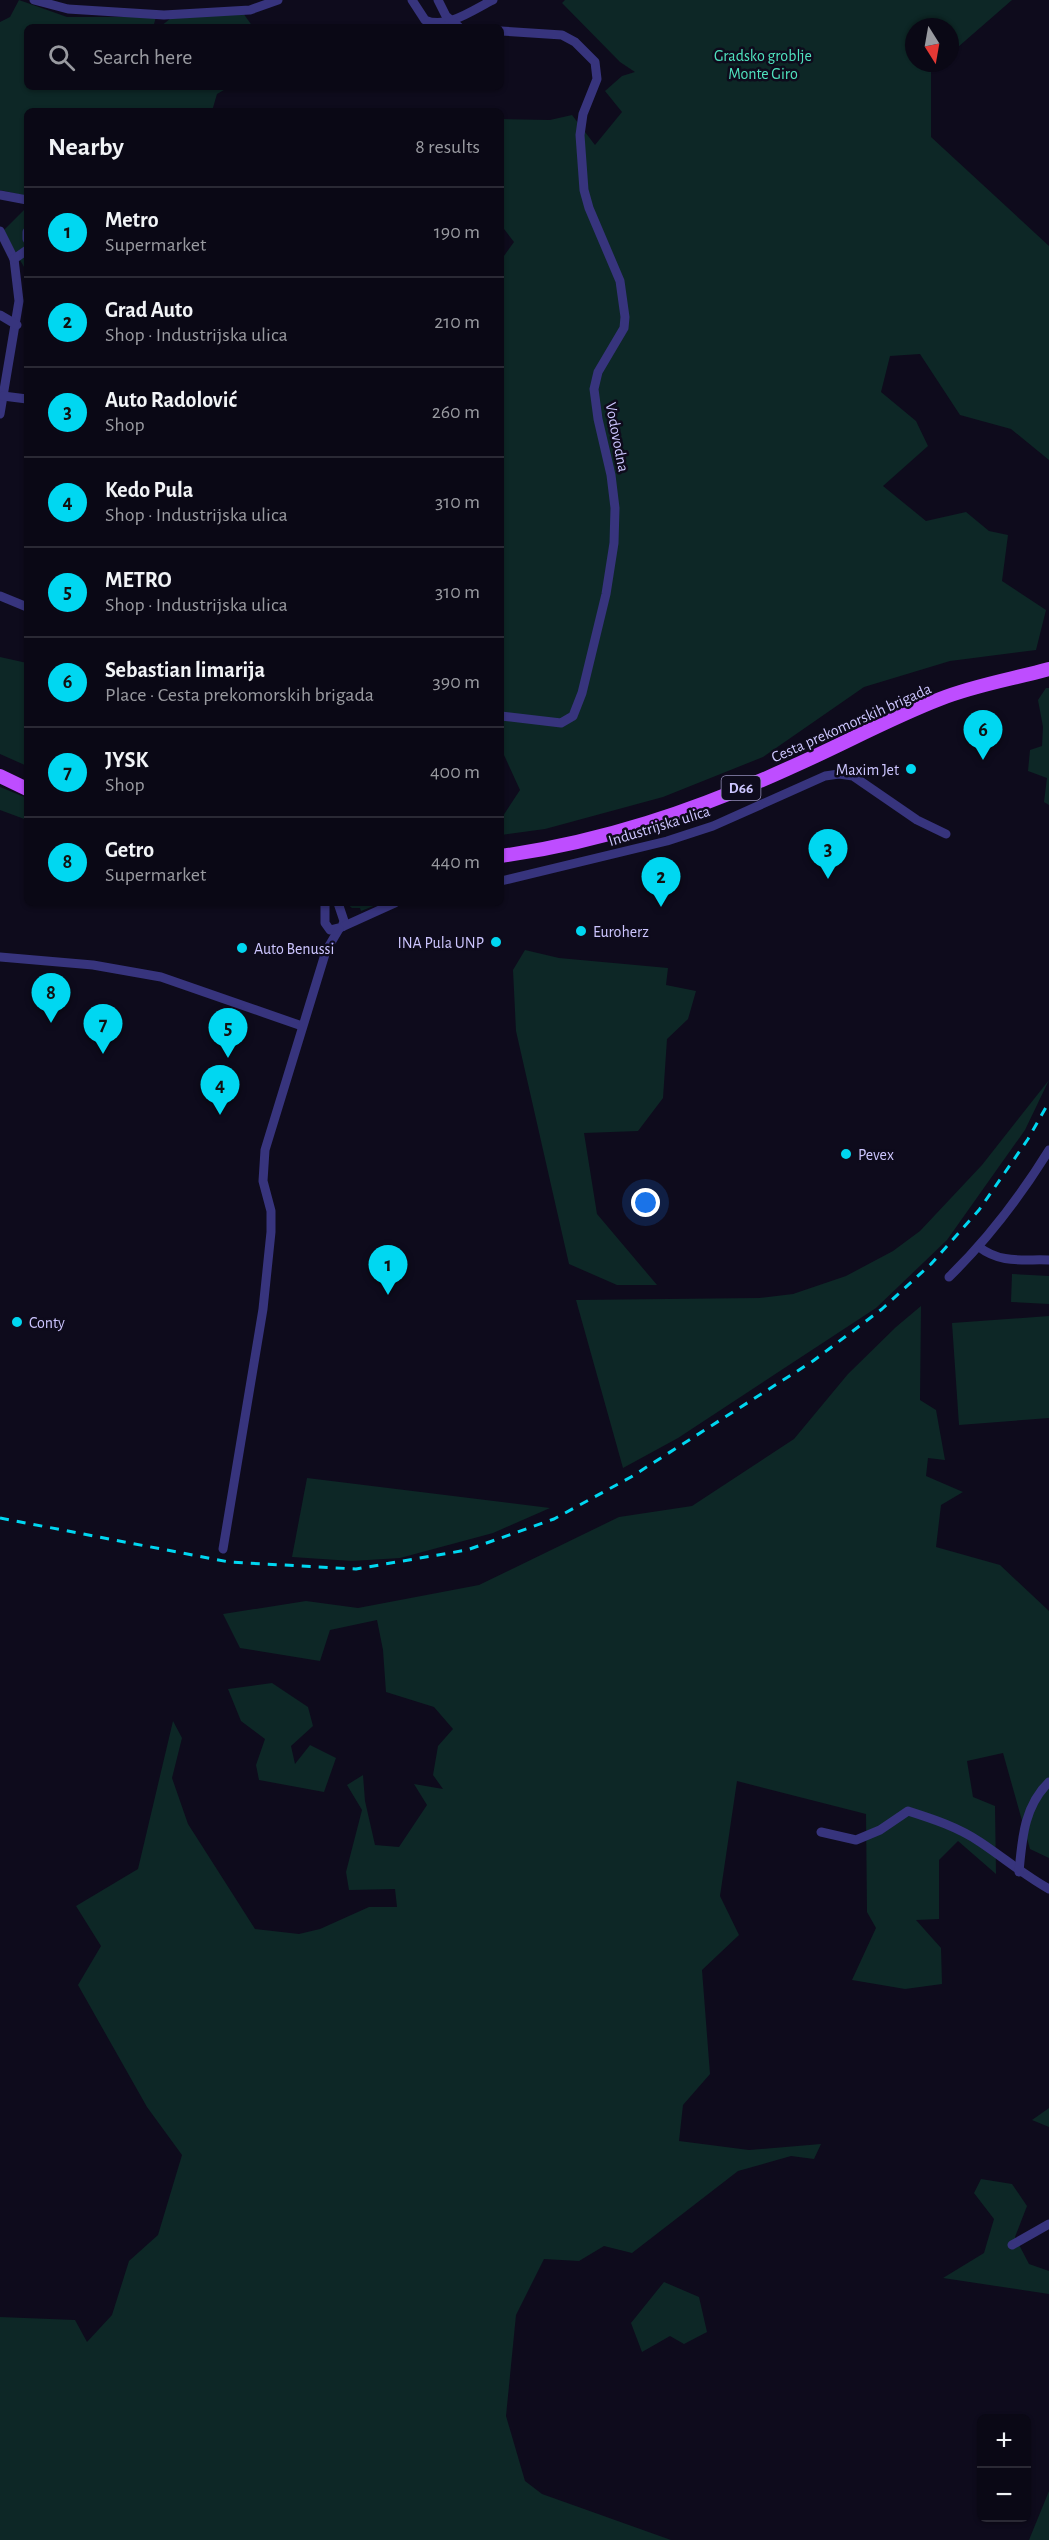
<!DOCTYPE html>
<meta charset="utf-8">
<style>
:root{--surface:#0a0815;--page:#181622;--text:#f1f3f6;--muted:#999aa0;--line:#2a2934;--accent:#00d7f1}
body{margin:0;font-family:"Alegreya Sans",sans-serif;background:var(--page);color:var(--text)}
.controls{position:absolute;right:18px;bottom:18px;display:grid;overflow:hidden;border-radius:9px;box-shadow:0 2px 4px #0004}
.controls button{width:54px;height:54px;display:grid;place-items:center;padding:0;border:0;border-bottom:2px solid var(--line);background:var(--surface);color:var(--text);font:30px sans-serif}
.compass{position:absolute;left:905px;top:18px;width:54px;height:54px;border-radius:50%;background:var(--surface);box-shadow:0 2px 4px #0004;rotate:169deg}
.you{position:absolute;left:646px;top:1203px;width:21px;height:21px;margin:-15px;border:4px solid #fff;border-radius:50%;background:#1a73e8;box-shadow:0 0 0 9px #1a73e833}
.badge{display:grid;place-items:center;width:39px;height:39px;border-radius:50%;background:var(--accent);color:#111;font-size:20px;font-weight:700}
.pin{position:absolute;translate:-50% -50px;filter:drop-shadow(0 2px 3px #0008)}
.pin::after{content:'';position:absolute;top:32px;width:21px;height:18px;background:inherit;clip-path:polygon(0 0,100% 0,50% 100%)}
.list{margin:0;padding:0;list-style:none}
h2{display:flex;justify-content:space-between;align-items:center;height:78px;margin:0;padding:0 24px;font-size:26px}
h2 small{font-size:20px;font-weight:400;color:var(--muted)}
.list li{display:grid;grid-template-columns:39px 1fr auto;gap:18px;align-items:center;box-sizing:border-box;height:90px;padding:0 24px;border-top:2px solid var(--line)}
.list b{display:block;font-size:22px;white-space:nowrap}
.list p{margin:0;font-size:20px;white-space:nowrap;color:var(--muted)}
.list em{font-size:20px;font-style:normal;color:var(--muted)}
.icon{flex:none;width:33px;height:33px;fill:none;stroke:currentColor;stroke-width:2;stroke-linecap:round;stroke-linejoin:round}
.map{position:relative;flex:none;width:1049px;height:2540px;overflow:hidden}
.search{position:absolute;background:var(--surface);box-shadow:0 2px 4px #0004;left:24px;top:24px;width:480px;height:66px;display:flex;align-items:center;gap:15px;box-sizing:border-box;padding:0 21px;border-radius:9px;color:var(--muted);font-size:22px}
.panel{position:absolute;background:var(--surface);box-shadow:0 2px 4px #0004;left:24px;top:108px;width:480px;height:798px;border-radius:9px}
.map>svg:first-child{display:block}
.green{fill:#0d2726}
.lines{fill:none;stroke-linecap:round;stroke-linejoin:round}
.street{stroke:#37347d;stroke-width:9}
.primary{stroke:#be4dff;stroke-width:14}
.rail{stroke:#00d7f1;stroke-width:3;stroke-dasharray:9 8;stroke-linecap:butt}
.poi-dot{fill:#00d7f1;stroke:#0e0b1c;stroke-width:2}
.labels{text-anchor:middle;stroke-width:5;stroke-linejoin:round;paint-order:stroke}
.shield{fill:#0e0b1c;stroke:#948ebb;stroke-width:1.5}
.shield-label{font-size:15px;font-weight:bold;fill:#cdc6ff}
.park-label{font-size:16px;fill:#4fe2be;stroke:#0e0b1c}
.street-label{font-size:16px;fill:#cdc6ff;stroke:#0e0b1c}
.poi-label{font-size:16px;fill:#cdc6ff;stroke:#0e0b1c;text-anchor:start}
</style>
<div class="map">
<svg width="1049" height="2540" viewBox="0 0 1049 2540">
<rect width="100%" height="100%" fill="#0e0b1c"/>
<g class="green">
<path d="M 19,0 L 67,17 L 156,17 L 154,24 L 160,27 L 171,18 L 243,13 L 253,27 L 27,27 L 27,87 L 229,87 L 217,94 L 212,111 L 27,111 L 27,196 L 0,190 L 0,22 L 10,17 Z"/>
<path d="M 565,0 L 1012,0 L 950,54 L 950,27 L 914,27 L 914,63 L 940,63 L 931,71 L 931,137 L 1049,246 L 1049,460 L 1011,429 L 960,415 L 920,354 L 890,356 L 881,392 L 916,421 L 928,446 L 883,486 L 926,521 L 966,512 L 989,531 L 1008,535 L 1002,581 L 1046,610 L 1036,650 L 950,661 L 864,687 L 763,757 L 663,797 L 545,829 L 501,835 L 501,819 L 520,790 L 504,755 L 501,756 L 501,260 L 514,242 L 501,225 L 501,119 L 550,120 L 572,115 L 595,145 L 622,112 L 605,91 L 622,76 L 635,72 L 620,62 L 562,3 Z"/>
<path d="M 27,207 L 27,272 L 3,231 Z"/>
<path d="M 0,657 L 27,663 L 27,766 L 0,754 Z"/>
<path d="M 1046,688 L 1049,688 L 1049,805 L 1044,802 L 1047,778 L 1028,771 L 1030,750 L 1042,746 L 1043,727 L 1038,700 Z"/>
<path d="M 0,787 L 27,798 L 27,820 L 0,810 Z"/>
<path d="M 346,903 L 381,903 L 361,911 L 360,908 L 352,908 Z"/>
<path d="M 525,950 L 559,958 L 668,968 L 666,985 L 696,991 L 688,1019 L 667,1039 L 663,1098 L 638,1131 L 584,1133 L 597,1214 L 657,1285 L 617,1285 L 569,1264 L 516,1031 L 513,970 Z"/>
<path d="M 1049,1080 L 1025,1130 L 947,1240 L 876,1308 L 678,1438 L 623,1468 L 576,1300 L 759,1298 L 793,1294 L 846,1276 L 893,1251 L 920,1231 L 982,1165 Z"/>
<path d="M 1012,1274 L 1049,1276 L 1049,1304 L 1011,1302 Z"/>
<path d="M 921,1306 L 920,1400 L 936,1410 L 945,1460 L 928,1458 L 926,1476 L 963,1492 L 941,1505 L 936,1547 L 1000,1565 L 1049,1611 L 1049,1858 L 1030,1849 L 1003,1753 L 967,1761 L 973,1797 L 995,1806 L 996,1874 L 958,1841 L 939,1860 L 939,1919 L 916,1920 L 941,1948 L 942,1984 L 905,1989 L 852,1980 L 876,1928 L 867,1912 L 866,1814 L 737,1781 L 720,1896 L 739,1935 L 702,1970 L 710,2074 L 683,2105 L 679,2141 L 749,2150 L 821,2144 L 814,2159 L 791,2156 L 738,2171 L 632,2253 L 604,2246 L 579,2261 L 544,2259 L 516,2315 L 506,2416 L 525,2481 L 542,2494 L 671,2540 L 0,2540 L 0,2317 L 75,2320 L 87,2342 L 112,2315 L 129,2261 L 158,2235 L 182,2155 L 147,2107 L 78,1985 L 101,1946 L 76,1906 L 138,1869 L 173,1721 L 182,1738 L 172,1778 L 188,1824 L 255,1929 L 299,1934 L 320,1929 L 369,1907 L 397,1907 L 395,1889 L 349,1890 L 346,1872 L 362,1810 L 347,1785 L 363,1775 L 365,1801 L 375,1845 L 399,1847 L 427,1805 L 414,1784 L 443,1789 L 433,1775 L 438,1746 L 453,1729 L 434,1707 L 386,1692 L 383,1650 L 377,1620 L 330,1630 L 320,1661 L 240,1648 L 223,1614 L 306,1601 L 358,1608 L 479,1585 L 619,1517 L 692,1506 L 794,1439 L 848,1374 L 896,1327 Z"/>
<path d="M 1049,1316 L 1049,1418 L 959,1425 L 952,1323 Z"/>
<path d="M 307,1478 L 550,1508 L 493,1533 L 400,1558 L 352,1561 L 292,1557 Z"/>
<path d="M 272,1683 L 308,1707 L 313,1726 L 291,1746 L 295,1764 L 310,1745 L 336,1758 L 324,1792 L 259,1780 L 256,1765 L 265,1739 L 241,1721 L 228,1689 Z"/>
<path d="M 1049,2108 L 1049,2127 L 1032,2120 Z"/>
<path d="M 981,2179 L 1012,2184 L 1027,2206 L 1015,2237 L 1029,2264 L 1049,2271 L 1049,2294 L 943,2278 L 984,2253 L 994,2219 L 974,2193 Z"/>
<path d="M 664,2282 L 699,2297 L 707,2332 L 684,2344 L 670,2336 L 642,2352 L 631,2323 Z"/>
<path d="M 1049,2491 L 1049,2540 L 1029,2540 Z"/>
</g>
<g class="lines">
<g class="street">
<path d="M 34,0 L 68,9 L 164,15 L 250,10 L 278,0"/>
<path d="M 412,0 L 425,20 C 447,30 474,9 493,0"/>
<path d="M 438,0 L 446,16 L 459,27"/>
<path d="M 501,31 L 562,35 L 575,42 L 595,62 L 597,79 L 583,114 L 580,135 L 584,190 L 589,208 L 620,281 L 625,317 L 624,328 L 598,372 L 594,389 L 598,419 L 611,475 L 615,508 L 614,543 L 606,594 L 582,693 L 573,716 L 561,723 L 501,716"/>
<path d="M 0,195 L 27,200"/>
<path d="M 0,231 L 14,259 L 19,301 L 0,414"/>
<path d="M 27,232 L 27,239"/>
<path d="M 14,259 L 27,250"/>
<path d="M 0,315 L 17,325"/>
<path d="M 3,396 L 27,399"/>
<path d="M 0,596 L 27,607"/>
<path d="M 501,881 L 667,841 L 713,826 L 825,776 L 839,774 L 853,776 L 917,820 L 946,834"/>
<path d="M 325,903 L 325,923 L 330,930 L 342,927 L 344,921 L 338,903"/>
<path d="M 342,927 L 395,903"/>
<path d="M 0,957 L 93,965 L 161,977 L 302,1026"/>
<path d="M 979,1247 C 1001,1264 1023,1259 1049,1260"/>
<path d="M 949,1277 C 988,1239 1020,1197 1049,1150"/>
<path d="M 223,1549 L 263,1309 L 271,1232 L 271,1211 L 263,1181 L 265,1150 L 326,951 L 339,929"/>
<path d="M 821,1832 L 856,1840 L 880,1830 L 908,1811 C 933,1819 958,1827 980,1842 C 1004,1858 1024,1875 1049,1889"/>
<path d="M 1019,1872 C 1022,1839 1024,1806 1049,1782"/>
<path d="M 1012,2245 L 1049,2224"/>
</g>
<g class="primary">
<path d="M 0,776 L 27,789"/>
<path d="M 501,856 C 602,842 694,811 787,769 C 838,747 888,719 940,699 C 975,685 1013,679 1049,669"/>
</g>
<path class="rail" d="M 0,1518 L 229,1562 L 356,1569 L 467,1550 L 554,1519 L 631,1477 L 813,1361 L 882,1309 L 931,1264 L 979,1210 L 1028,1139 L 1049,1102"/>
</g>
<g class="poi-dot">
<circle cx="911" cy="769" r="6"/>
<circle cx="581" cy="931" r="6"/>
<circle cx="496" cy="942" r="6"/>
<circle cx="242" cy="948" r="6"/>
<circle cx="846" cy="1154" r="6"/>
<circle cx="17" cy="1322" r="6"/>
</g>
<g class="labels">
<rect class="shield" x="721.5" y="776" width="39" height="24" rx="4.5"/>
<g class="shield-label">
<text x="741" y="793">D66</text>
</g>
<g class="park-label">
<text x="763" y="61">Gradsko groblje<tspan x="763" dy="18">Monte Giro</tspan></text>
</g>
<g class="street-label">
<text transform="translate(618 437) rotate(79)" y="6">Vodovodna</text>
<text transform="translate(851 722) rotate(-24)" y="6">Cesta prekomorskih brigada</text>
<text transform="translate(659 825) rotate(-17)" y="6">Industrijska ulica</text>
</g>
<g class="poi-label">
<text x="899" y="775" text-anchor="end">Maxim Jet</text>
<text x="593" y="937">Euroherz</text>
<text x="484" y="948" text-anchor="end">INA Pula UNP</text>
<text x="254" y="954">Auto Benussi</text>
<text x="858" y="1160">Pevex</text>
<text x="29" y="1328">Conty</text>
</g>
</g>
</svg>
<div class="controls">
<button>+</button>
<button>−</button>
</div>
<svg class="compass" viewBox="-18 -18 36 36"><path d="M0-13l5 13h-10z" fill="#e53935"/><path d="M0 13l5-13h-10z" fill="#999aa0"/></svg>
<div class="you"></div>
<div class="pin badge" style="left:388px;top:1295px">1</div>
<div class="pin badge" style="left:661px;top:907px">2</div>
<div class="pin badge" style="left:828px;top:879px">3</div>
<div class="pin badge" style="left:220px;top:1115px">4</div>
<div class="pin badge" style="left:228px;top:1058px">5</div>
<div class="pin badge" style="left:983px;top:760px">6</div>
<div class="pin badge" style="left:103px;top:1054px">7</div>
<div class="pin badge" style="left:51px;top:1023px">8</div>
<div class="search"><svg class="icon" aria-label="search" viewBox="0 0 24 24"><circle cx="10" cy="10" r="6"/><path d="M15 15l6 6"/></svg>Search here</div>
<section class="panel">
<h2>Nearby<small>8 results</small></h2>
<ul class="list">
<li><span class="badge">1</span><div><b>Metro</b><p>Supermarket</p></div><em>190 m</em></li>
<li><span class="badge">2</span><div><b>Grad Auto</b><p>Shop · Industrijska ulica</p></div><em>210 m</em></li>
<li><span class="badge">3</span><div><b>Auto Radolović</b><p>Shop</p></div><em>260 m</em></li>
<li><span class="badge">4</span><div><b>Kedo Pula</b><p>Shop · Industrijska ulica</p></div><em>310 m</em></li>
<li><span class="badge">5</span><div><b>METRO</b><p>Shop · Industrijska ulica</p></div><em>310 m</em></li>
<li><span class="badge">6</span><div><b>Sebastian limarija</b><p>Place · Cesta prekomorskih brigada</p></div><em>390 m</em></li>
<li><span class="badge">7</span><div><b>JYSK</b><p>Shop</p></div><em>400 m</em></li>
<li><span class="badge">8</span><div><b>Getro</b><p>Supermarket</p></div><em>440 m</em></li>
</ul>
</section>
</div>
